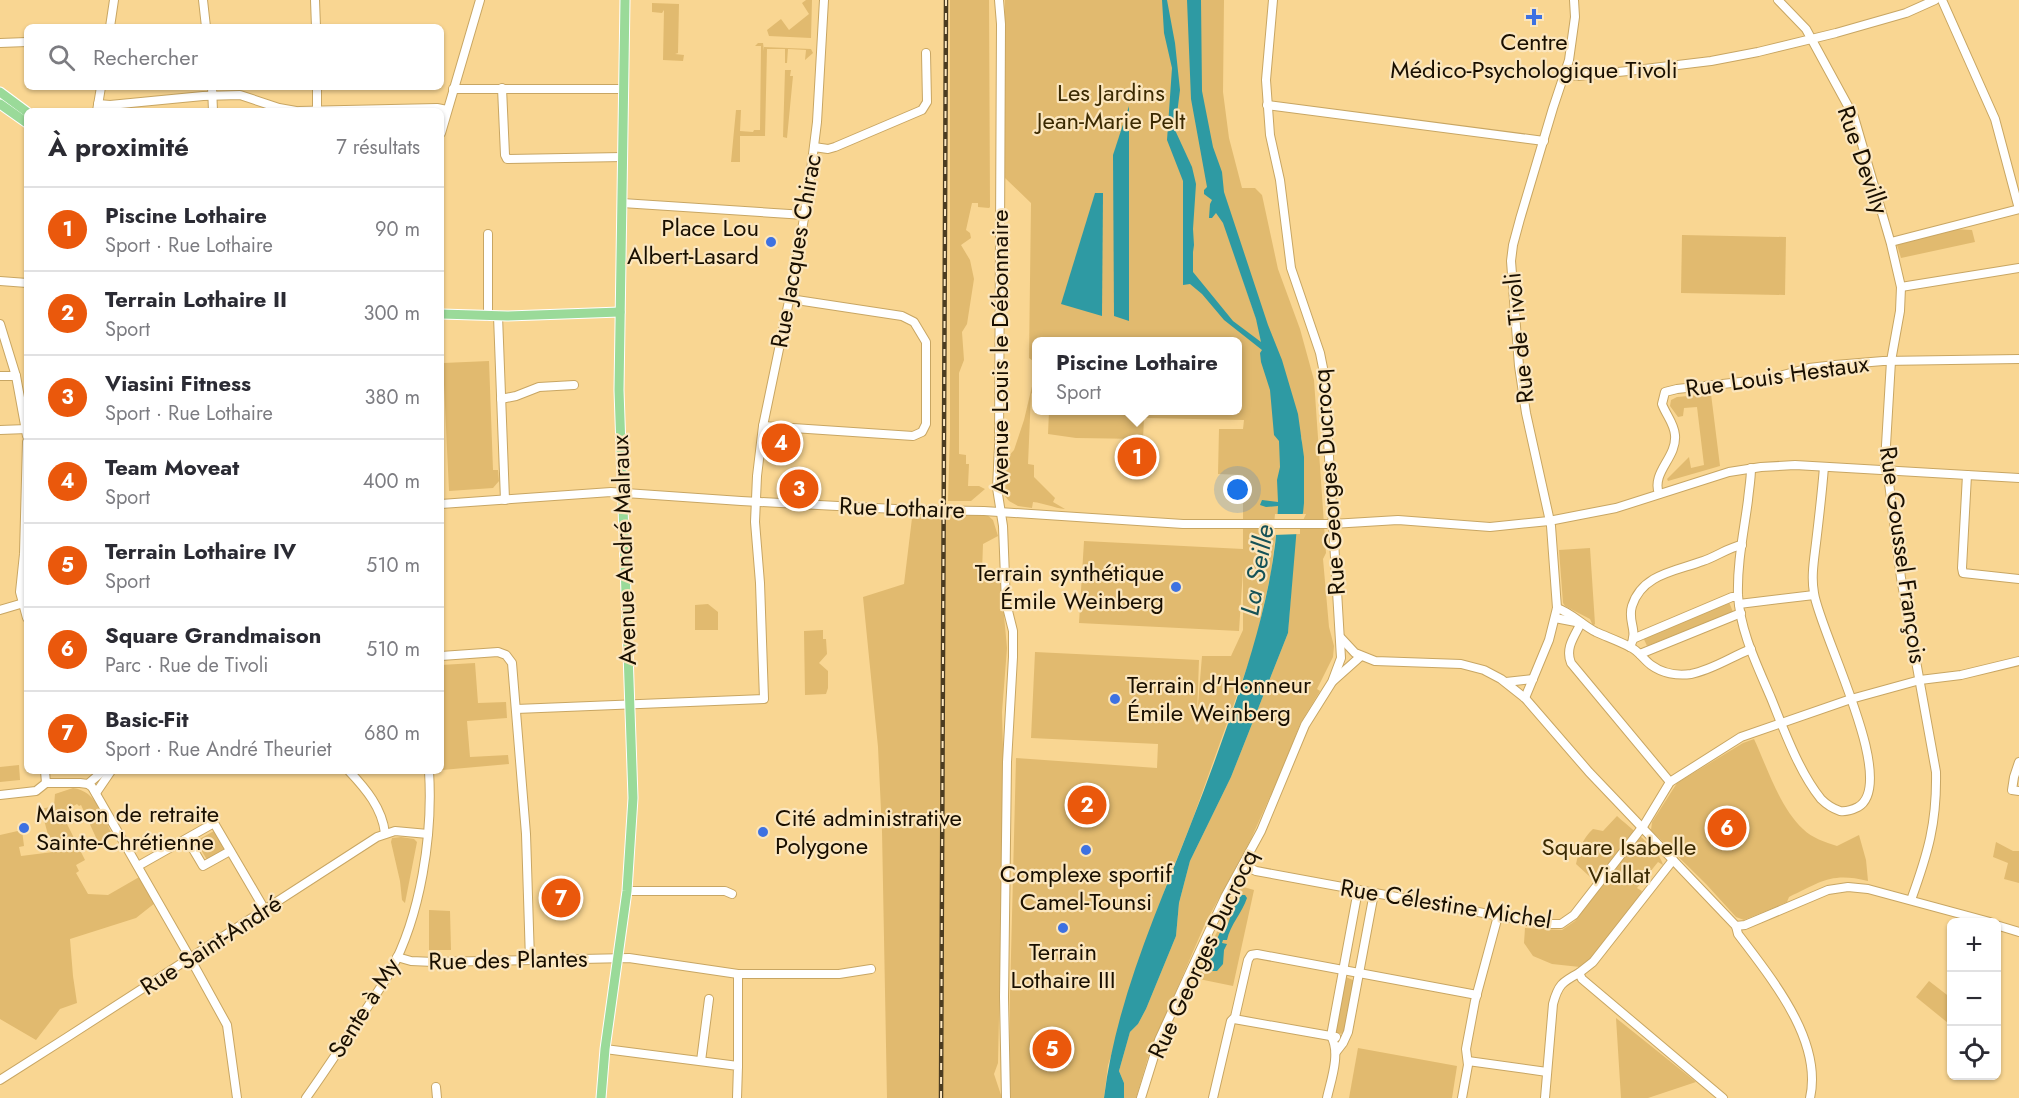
<!DOCTYPE html>
<html lang="fr">
<meta charset="utf-8">
<style>
:root{--surface:#fff;--page:#f7f7f7;--text:#2b2b33;--muted:#7c7c81;--line:#e1e1e2;--accent:#ea580c}
body{margin:0;font-family:Jost,sans-serif;background:var(--page);color:var(--text)}
.controls{position:absolute;right:18px;bottom:18px;display:grid;overflow:hidden;border-radius:9px;box-shadow:0 2px 4px #0004}
.controls button{width:54px;height:54px;display:grid;place-items:center;padding:0;border:0;border-bottom:2px solid var(--line);background:var(--surface);color:var(--text);font:30px sans-serif}
.you{position:absolute;left:1238px;top:490px;width:21px;height:21px;margin:-15px;border:4px solid #fff;border-radius:50%;background:#1a73e8;box-shadow:0 0 0 9px #1a73e833}
.badge{display:grid;place-items:center;width:39px;height:39px;border-radius:50%;background:var(--accent);color:#fff;font-size:20px;font-weight:700}
.pin{position:absolute;translate:-50% -50%;border:3px solid #fff;box-shadow:0 2px 6px #0006}
.popup{position:absolute;left:1032px;top:337px;width:210px;height:78px;box-sizing:border-box;display:grid;place-content:center;border-radius:9px;background:var(--surface);filter:drop-shadow(0 2px 4px #0005);font-size:20px;white-space:nowrap;color:var(--muted)}
.popup b{font-size:22px;color:var(--text)}
.popup::after{content:'';position:absolute;left:50%;top:100%;margin-left:-12px;border:12px solid transparent;border-top-color:var(--surface)}
.list{margin:0;padding:0;list-style:none}
h2{display:flex;justify-content:space-between;align-items:center;height:78px;margin:0;padding:0 24px;font-size:26px}
h2 small{font-size:20px;font-weight:400;color:var(--muted)}
.list li{display:grid;grid-template-columns:39px 1fr auto;gap:18px;align-items:center;box-sizing:border-box;height:84px;padding:0 24px;border-top:2px solid var(--line)}
.list b{display:block;font-size:22px;white-space:nowrap}
.list p{margin:0;font-size:20px;white-space:nowrap;color:var(--muted)}
.list em{font-size:20px;font-style:normal;color:var(--muted)}
.icon{flex:none;width:33px;height:33px;fill:none;stroke:currentColor;stroke-width:2;stroke-linecap:round;stroke-linejoin:round}
.map{position:relative;flex:none;width:2019px;height:1098px;overflow:hidden}
.search{position:absolute;background:var(--surface);box-shadow:0 2px 4px #0004;left:24px;top:24px;width:420px;height:66px;display:flex;align-items:center;gap:15px;box-sizing:border-box;padding:0 21px;border-radius:9px;color:var(--muted);font-size:22px}
.panel{position:absolute;background:var(--surface);box-shadow:0 2px 4px #0004;left:24px;top:108px;width:420px;height:666px;border-radius:9px}
.map>svg:first-child{display:block}
.green{fill:#e1ba6f}
.water{fill:#2e9aa3}
.pier{fill:#f9d692}
.lines{fill:none;stroke-linecap:round;stroke-linejoin:round}
.minor-casing{stroke:#c8a663;stroke-width:10}
.major-casing{stroke:#fff;stroke-width:11}
.minor{stroke:#fff;stroke-width:8}
.major{stroke:#9ada99;stroke-width:9}
.rail-casing{stroke:#4b3c21;stroke-width:4.5}
.rail{stroke:#fbe6be;stroke-width:2;stroke-dasharray:7;stroke-linecap:butt}
.poi-dot{fill:#3d71e1;stroke:#fbe6be;stroke-width:2}
.labels{text-anchor:middle;stroke-width:4.5;stroke-linejoin:round;paint-order:stroke}
.poi-label{font-size:24px;fill:#190f00;stroke:#fbe6be}
.park-label{font-size:24px;fill:#3b2a02;stroke:#fbe6be}
.street-label{font-size:24px;fill:#190f00;stroke:#fbe6be}
.water-label{font-size:26px;font-style:italic;fill:#155156;stroke:#fbe6be}
</style>
<div class="map">
<svg width="2019" height="1098" viewBox="0 0 2019 1098">
<rect width="100%" height="100%" fill="#f9d692"/>
<g class="green">
<path d="M 806,0 L 812,0 L 811,38 L 769,36 L 767,30 L 781,19 L 789,30 L 809,14 L 802,3 Z"/>
<path d="M 950,0 L 989,0 L 990,207 L 989,208 L 978,207 L 978,203 L 972,203 L 966,230 L 970,233 L 971,238 L 961,245 L 970,260 L 974,279 L 967,324 L 962,332 L 964,360 L 959,373 L 959,454 L 966,455 L 966,464 L 969,464 L 968,486 L 979,486 L 985,489 L 971,501 L 948,501 L 950,435 Z"/>
<path d="M 1005,0 L 1224,0 L 1223,92 L 1229,138 L 1242,188 L 1255,188 L 1262,195 L 1278,269 L 1300,329 L 1314,380 L 1326,553 L 1323,559 L 1329,627 L 1334,646 L 1333,657 L 1317,689 L 1320,691 L 1300,724 L 1285,763 L 1251,839 L 1205,924 L 1149,1054 L 1136,1098 L 1124,1098 L 1124,1083 L 1119,1071 L 1130,1032 L 1138,1024 L 1146,1009 L 1176,936 L 1179,903 L 1190,861 L 1231,777 L 1288,633 L 1302,439 L 1223,202 L 1240,271 L 1290,419 L 1271,573 L 1255,645 L 1192,821 L 1166,886 L 1108,1065 L 1104,1098 L 1010,1098 L 1010,995 L 1016,758 L 1157,768 L 1158,744 L 1031,738 L 1035,652 L 1199,660 L 1197,716 L 1202,656 L 1231,656 L 1243,630 L 1243,570 L 1239,631 L 1079,623 L 1084,541 L 1243,549 L 1243,475 L 1218,474 L 1219,429 L 1243,429 L 1244,420 L 1144,418 L 1143,439 L 1076,438 L 1048,434 L 1049,411 L 1238,410 L 1238,342 L 1036,342 L 1036,363 L 1029,358 L 1031,203 L 1005,178 Z"/>
<path d="M 652,3 L 679,4 L 678,53 L 675,54 L 684,55 L 683,61 L 663,60 L 664,10 L 662,13 L 652,12 Z"/>
<path d="M 763,43 L 764,51 L 764,47 L 811,49 L 813,53 L 805,60 L 806,50 L 788,49 L 787,63 L 785,63 L 785,49 L 767,49 L 765,136 L 740,136 L 740,162 L 731,162 L 736,110 L 741,110 L 740,131 L 753,132 L 754,130 L 760,130 L 761,46 L 755,46 L 758,43 Z"/>
<path d="M 785,70 L 791,70 L 790,76 L 793,76 L 787,138 L 783,137 Z"/>
<path d="M 1954,229 L 1972,230 L 1975,242 L 1901,258 L 1897,245 Z"/>
<path d="M 1682,235 L 1786,237 L 1785,295 L 1681,293 Z"/>
<path d="M 489,361 L 493,470 L 498,470 L 499,481 L 493,488 L 449,491 L 443,363 Z"/>
<path d="M 1033,382 L 1036,383 L 1036,388 L 1031,394 L 1028,464 L 1034,465 L 1034,477 L 1055,498 L 1053,502 L 1065,509 C 1054,508 1044,503 1033,502 L 1032,508 L 1018,506 L 1009,501 L 1004,495 L 1004,481 L 1005,460 L 1014,450 L 1024,420 Z"/>
<path d="M 1711,394 L 1720,466 L 1668,481 L 1667,479 L 1689,457 L 1691,468 L 1704,465 L 1697,407 L 1684,408 L 1683,416 L 1678,417 L 1670,406 L 1671,400 L 1677,397 Z"/>
<path d="M 913,510 L 986,514 L 993,520 L 998,536 L 983,544 L 982,572 L 1000,572 L 1007,648 L 1002,712 L 1004,787 L 998,1063 L 994,1074 L 1002,1098 L 887,1098 L 882,831 L 878,747 L 863,597 L 904,584 Z"/>
<path d="M 1590,548 L 1595,624 L 1593,626 L 1590,619 L 1565,606 L 1563,603 L 1559,550 Z"/>
<path d="M 1729,602 L 1733,612 L 1647,646 L 1643,637 Z"/>
<path d="M 708,604 L 718,612 L 718,630 L 695,630 L 695,605 Z"/>
<path d="M 823,630 L 823,639 L 826,639 L 827,654 L 819,663 L 828,671 L 828,688 L 826,694 L 805,695 L 804,631 Z"/>
<path d="M 475,663 L 478,703 L 506,702 L 507,718 L 467,721 L 470,757 L 508,755 L 509,764 L 442,770 L 441,665 Z"/>
<path d="M 1754,739 C 1767,767 1780,808 1803,829 C 1812,838 1825,842 1837,846 L 1859,835 L 1866,860 L 1868,881 C 1831,872 1821,882 1789,897 L 1787,902 L 1744,920 L 1736,917 L 1706,884 L 1651,830 L 1652,822 L 1677,783 L 1743,743 Z"/>
<path d="M 19,765 L 20,780 L 0,782 L 0,767 Z"/>
<path d="M 73,788 C 97,791 103,817 113,836 L 99,844 L 81,805 L 79,806 L 77,804 L 64,811 L 66,814 L 63,816 L 85,860 L 76,865 L 79,871 L 76,873 L 88,894 L 108,895 L 141,876 L 155,903 L 136,918 L 70,939 L 73,976 L 77,1003 L 60,1009 L 36,1040 L 0,1019 L 0,835 L 22,830 L 24,846 L 19,847 L 21,856 L 53,852 L 52,842 L 50,842 L 41,809 L 54,806 L 55,794 Z"/>
<path d="M 1617,816 C 1629,827 1660,850 1663,865 L 1658,862 L 1637,888 L 1642,891 L 1636,903 L 1590,961 L 1580,967 L 1552,964 L 1533,956 L 1524,943 L 1525,928 L 1562,930 L 1575,921 L 1600,886 L 1576,864 C 1579,850 1582,839 1593,829 L 1603,831 Z"/>
<path d="M 214,831 L 225,850 L 207,860 L 196,841 Z"/>
<path d="M 401,837 L 414,839 L 417,842 L 405,903 L 402,900 L 400,881 L 391,842 L 392,838 Z"/>
<path d="M 1996,842 L 2013,851 L 2019,851 L 2019,883 L 2004,879 L 2008,863 L 1993,857 Z"/>
<path d="M 1240,886 L 1254,890 L 1233,986 L 1194,978 Z"/>
<path d="M 429,910 L 450,911 L 451,950 L 429,950 Z"/>
<path d="M 1346,977 L 1355,981 L 1344,1034 L 1335,1033 Z"/>
<path d="M 1929,981 L 1951,998 L 1951,1018 L 1948,1023 L 1916,997 Z"/>
<path d="M 1616,1018 L 1696,1082 L 1648,1098 L 1621,1098 Z"/>
<path d="M 1358,1048 L 1457,1066 L 1452,1098 L 1349,1098 Z"/>
</g>
<g class="water">
<path d="M 1162,0 L 1167,0 L 1175,43 L 1180,90 L 1175,130 L 1192,167 L 1196,184 L 1193,229 L 1194,245 L 1193,252 L 1193,272 L 1233,321 L 1261,342 L 1256,319 L 1223,223 L 1216,213 L 1212,218 L 1209,218 L 1210,204 L 1212,200 L 1204,194 L 1204,190 L 1207,187 L 1191,99 L 1187,0 L 1201,0 L 1202,91 L 1213,147 L 1222,172 L 1224,192 L 1268,325 L 1282,360 L 1298,414 L 1304,457 L 1304,503 L 1303,513 L 1297,526 L 1288,633 L 1231,777 L 1190,861 L 1179,903 L 1176,936 L 1146,1009 L 1138,1024 L 1130,1032 L 1119,1071 L 1124,1083 L 1124,1098 L 1104,1098 C 1116,1000 1157,912 1192,821 C 1208,781 1222,741 1236,701 C 1257,638 1276,573 1278,506 L 1266,507 L 1260,505 L 1262,500 L 1278,502 L 1277,480 L 1280,467 L 1279,441 L 1274,435 L 1270,390 L 1261,362 L 1260,353 L 1262,350 L 1224,320 L 1202,294 L 1190,284 L 1183,285 L 1183,181 L 1167,140 L 1172,68 L 1164,33 Z"/>
<path d="M 1129,106 L 1129,321 L 1114,316 L 1113,155 Z"/>
<path d="M 1095,193 L 1103,193 L 1102,316 L 1061,304 Z"/>
<path d="M 1241,895 L 1245,895 L 1247,898 C 1242,913 1230,925 1227,940 L 1223,940 L 1222,943 L 1227,944 L 1224,950 L 1223,964 L 1217,971 L 1207,971 L 1205,968 L 1212,948 L 1217,942 L 1217,939 L 1221,930 L 1228,924 L 1233,909 Z"/>
</g>
<path class="pier" d="M 1275,514 L 1306,514 L 1300,527 L 1300,534 L 1273,535 Z"/>
<g class="lines">
<g class="minor-casing">
<g id="minor">
<path d="M 203,0 L 206,27"/>
<path d="M 315,0 L 316,27"/>
<path d="M 999,0 L 1001,24 L 999,446 L 997,488 L 1003,526 L 1006,603 L 1013,631 L 1013,657 L 1007,762 L 1004,997 L 1006,1098"/>
<path d="M 1778,0 L 1806,29 L 1854,117 L 1891,244 L 1901,287 L 1900,311 L 1891,361 L 1885,462 L 1888,475 L 1901,578 L 1936,772 C 1937,823 1928,853 1911,900"/>
<path d="M 1942,0 L 1995,119 L 2019,209"/>
<path d="M 110,27 L 114,0"/>
<path d="M 0,43 L 27,42"/>
<path d="M 1565,74 L 1578,76 L 1628,71 L 1711,61 L 1758,52 L 1836,33 L 1906,13 L 1935,0"/>
<path d="M 212,87 L 213,111"/>
<path d="M 317,87 L 317,110"/>
<path d="M 502,88 L 505,155 L 507,159 L 623,157"/>
<path d="M 453,89 L 624,89"/>
<path d="M 98,104 L 110,105 L 203,96 L 240,95 L 279,108 L 296,111"/>
<path d="M 1267,105 L 1544,141"/>
<path d="M 97,111 L 101,87"/>
<path d="M 299,111 L 437,108 L 447,110"/>
<path d="M 441,133 L 480,0"/>
<path d="M 814,147 L 828,149 L 835,147 L 922,110 L 927,102 L 926,53"/>
<path d="M 622,203 L 805,215"/>
<path d="M 488,234 L 488,316"/>
<path d="M 1891,242 L 2019,209"/>
<path d="M 0,281 L 27,283"/>
<path d="M 1901,287 L 2019,268"/>
<path d="M 498,316 L 505,500"/>
<path d="M 0,324 L 16,376 L 27,436"/>
<path d="M 0,376 L 16,376"/>
<path d="M 501,399 L 516,396 L 539,387 L 574,385"/>
<path d="M 763,426 L 913,436 L 922,432 L 926,424 L 926,342 L 914,322 L 902,316 L 790,299"/>
<path d="M 0,430 L 27,429"/>
<path d="M 27,442 L 24,554 L 20,592 L 27,618"/>
<path d="M 1751,468 C 1751,479 1749,489 1748,500 C 1744,531 1737,563 1738,595 C 1740,631 1757,665 1771,698 C 1784,730 1799,772 1821,799 C 1826,804 1834,809 1840,811 C 1847,812 1852,810 1858,807 C 1900,783 1819,631 1814,593 C 1811,577 1814,560 1816,543 C 1819,518 1822,492 1824,467"/>
<path d="M 1967,475 L 1962,568 L 1963,573 L 2019,579"/>
<path d="M 1659,494 C 1651,472 1677,458 1675,435 C 1674,423 1666,415 1662,404 L 1665,392 L 1677,389 L 1768,379 L 1809,368 L 1835,365 L 1883,361 L 2019,359"/>
<path d="M 441,504 L 611,492 L 741,501 L 914,510 L 984,511 L 1183,524 L 1332,524 L 1398,520 L 1490,527 L 1549,521 L 1590,513 L 1616,508 L 1729,472 L 1761,467 L 1795,465 L 2019,478"/>
<path d="M 1739,604 L 1814,595"/>
<path d="M 1557,608 C 1572,613 1582,625 1596,632 C 1607,637 1619,641 1630,647 C 1639,651 1643,659 1651,665 C 1662,673 1677,676 1691,674 C 1712,670 1731,657 1751,649"/>
<path d="M 0,610 L 27,602"/>
<path d="M 1555,618 L 1581,623"/>
<path d="M 1581,623 C 1574,637 1565,648 1571,663 L 1670,782"/>
<path d="M 1341,638 L 1355,653 L 1375,661 L 1461,664 L 1484,670 L 1501,679 L 1525,698 L 1589,772 L 1736,926 L 1738,934 C 1771,978 1823,1040 1810,1098"/>
<path d="M 1635,638 L 1732,597 L 1738,597"/>
<path d="M 1630,647 C 1639,630 1627,622 1632,606 C 1642,574 1676,571 1703,561 C 1716,557 1729,547 1742,545"/>
<path d="M 1640,654 L 1741,613"/>
<path d="M 441,656 L 498,652 L 506,655 L 512,663 L 526,834 L 530,960"/>
<path d="M 1333,681 L 1361,656"/>
<path d="M 1506,682 L 1533,679"/>
<path d="M 1525,698 L 1549,640 L 1557,608 L 1551,526 L 1526,413 L 1519,366 L 1511,261 L 1513,245 L 1520,219 L 1553,108 L 1569,60 L 1575,17 L 1574,0"/>
<path d="M 516,709 L 764,699 L 760,583 L 755,522 L 757,476 L 763,426 L 795,272 L 808,194 L 817,122 L 824,0"/>
<path d="M 2019,762 L 2014,777 L 2012,790 L 2019,791"/>
<path d="M 45,771 L 46,783"/>
<path d="M 349,771 C 366,789 382,808 385,833"/>
<path d="M 88,784 L 103,771"/>
<path d="M 96,793 L 111,771"/>
<path d="M 0,795 L 36,791 L 46,783 L 80,783 L 88,784 L 92,787 L 185,949 L 227,1025 L 237,1098"/>
<path d="M 187,839 L 203,866 L 230,851"/>
<path d="M 1673,860 L 1593,962 L 1579,973 L 1582,979 L 1723,1098"/>
<path d="M 1243,865 L 1256,871 L 1543,924 L 1561,924 L 1574,915 L 1644,825 L 1670,782 L 1741,737 L 1851,699 L 1920,680 L 1961,675 L 2019,661"/>
<path d="M 138,866 L 214,823 L 265,910"/>
<path d="M 627,891 L 725,891 L 732,894"/>
<path d="M 1996,925 L 2019,932"/>
<path d="M 1736,926 L 1745,925 L 1828,890 L 1848,887 L 1868,889 L 1990,922"/>
<path d="M 397,957 L 411,961 L 434,962 L 629,958 L 738,974 L 839,974 L 871,969"/>
<path d="M 1234,1019 L 1336,1037"/>
<path d="M 605,1049 L 738,1066 L 737,1098"/>
<path d="M 1336,1052 L 1343,1043 L 1348,1032 L 1374,893"/>
<path d="M 701,1061 L 709,999"/>
<path d="M 1468,1061 L 1547,1072"/>
<path d="M 738,1066 L 738,974"/>
<path d="M 0,1080 C 126,1000 251,919 377,837 L 395,831 L 428,834"/>
<path d="M 436,1087 L 437,1098"/>
<path d="M 306,1098 C 326,1070 344,1042 363,1014 C 372,1000 382,986 390,972 C 421,915 433,835 429,771"/>
<path d="M 1141,1098 L 1159,1040 L 1190,972 L 1225,897 L 1261,831 L 1305,725 L 1332,682 L 1341,658 L 1324,373 L 1320,353 L 1291,268 L 1280,180 L 1270,135 L 1266,80 L 1273,0"/>
<path d="M 1213,1098 L 1231,1021 L 1235,1017 L 1248,960 L 1251,955 L 1257,954 L 1477,995"/>
<path d="M 1327,1098 C 1331,1080 1341,1053 1331,1036 L 1358,890"/>
<path d="M 1462,1098 L 1468,1065 L 1466,1049 L 1475,1001 L 1498,916"/>
<path d="M 1545,1098 L 1553,1004 C 1558,985 1562,982 1579,973"/>
</g>
</g>
<g class="major-casing">
<g id="major">
<path d="M 0,92 L 27,112"/>
<path d="M 0,104 L 27,123"/>
<path d="M 441,314 L 507,316 L 620,312"/>
<path d="M 601,1098 L 605,1049 L 627,891 L 633,798 L 619,390 L 625,0"/>
</g>
</g>
<use href="#minor" class="minor"/>
<use href="#major" class="major"/>
<g class="rail-casing">
<path id="rail" d="M 941,1098 L 946,0"/>
</g>
<use href="#rail" class="rail"/>
</g>
<g class="poi-dot">
<path d="M1531 8h6v6h6v6h-6v6h-6v-6h-6v-6h6z"/>
<circle cx="771" cy="242" r="6"/>
<circle cx="1176" cy="587" r="6"/>
<circle cx="1115" cy="699" r="6"/>
<circle cx="24" cy="828" r="6"/>
<circle cx="763" cy="832" r="6"/>
<circle cx="1086" cy="850" r="6"/>
<circle cx="1063" cy="928" r="6"/>
</g>
<g class="labels">
<g class="poi-label">
<text x="1534" y="50">Centre<tspan x="1534" dy="28">Médico-Psychologique Tivoli</tspan></text>
<text x="759" y="236" text-anchor="end">Place Lou<tspan x="759" dy="28">Albert-Lasard</tspan></text>
<text x="1164" y="581" text-anchor="end">Terrain synthétique<tspan x="1164" dy="28">Émile Weinberg</tspan></text>
<text x="1127" y="693" text-anchor="start">Terrain d'Honneur<tspan x="1127" dy="28">Émile Weinberg</tspan></text>
<text x="36" y="822" text-anchor="start">Maison de retraite<tspan x="36" dy="28">Sainte-Chrétienne</tspan></text>
<text x="775" y="826" text-anchor="start">Cité administrative<tspan x="775" dy="28">Polygone</tspan></text>
<text x="1086" y="882">Complexe sportif<tspan x="1086" dy="28">Camel-Tounsi</tspan></text>
<text x="1063" y="960">Terrain<tspan x="1063" dy="28">Lothaire III</tspan></text>
</g>
<g class="park-label">
<text x="1111" y="101">Les Jardins<tspan x="1111" dy="28">Jean-Marie Pelt</tspan></text>
<text x="1619" y="855">Square Isabelle<tspan x="1619" dy="28">Viallat</tspan></text>
</g>
<g class="street-label">
<text transform="translate(1863 160) rotate(71)" y="8">Rue Devilly</text>
<text transform="translate(796 251) rotate(-80)" y="8">Rue Jacques Chirac</text>
<text transform="translate(1519 338) rotate(-96)" y="8">Rue de Tivoli</text>
<text transform="translate(1000 352) rotate(-90)" y="8">Avenue Louis le Débonnaire</text>
<text transform="translate(1777 376) rotate(-8)" y="8">Rue Louis Hestaux</text>
<text transform="translate(1329 482) rotate(-94)" y="8">Rue Georges Ducrocq</text>
<text transform="translate(902 508) rotate(2)" y="8">Rue Lothaire</text>
<text transform="translate(624 550) rotate(-92)" y="8">Avenue André Malraux</text>
<text transform="translate(1903 555) rotate(82)" y="8">Rue Goussel François</text>
<text transform="translate(1446 904) rotate(9)" y="8">Rue Célestine Michel</text>
<text transform="translate(211 945) rotate(-33)" y="8">Rue Saint-André</text>
<text transform="translate(1203 954) rotate(-65)" y="8">Rue Georges Ducrocq</text>
<text transform="translate(508 960) rotate(-1)" y="8">Rue des Plantes</text>
<text transform="translate(364 1008) rotate(-58)" y="8">Sente à My</text>
</g>
<g class="water-label">
<text transform="translate(1257 570) rotate(-80)" y="9">La Seille</text>
</g>
</g>
</svg>
<div class="controls">
<button>+</button>
<button>−</button>
<button><svg class="icon" aria-label="locate" viewBox="0 0 24 24"><circle cx="12" cy="12" r="6"/><path d="M12 2v4M12 18v4M2 12h4M18 12h4"/></svg></button>
</div>
<div class="you"></div>
<div class="pin badge" style="left:1137px;top:457px">1</div>
<div class="popup"><b>Piscine Lothaire</b>Sport</div>
<div class="pin badge" style="left:1087px;top:805px">2</div>
<div class="pin badge" style="left:799px;top:489px">3</div>
<div class="pin badge" style="left:781px;top:443px">4</div>
<div class="pin badge" style="left:1052px;top:1049px">5</div>
<div class="pin badge" style="left:1727px;top:828px">6</div>
<div class="pin badge" style="left:561px;top:898px">7</div>
<div class="search"><svg class="icon" aria-label="search" viewBox="0 0 24 24"><circle cx="10" cy="10" r="6"/><path d="M15 15l6 6"/></svg>Rechercher</div>
<section class="panel">
<h2>À proximité<small>7 résultats</small></h2>
<ul class="list">
<li><span class="badge">1</span><div><b>Piscine Lothaire</b><p>Sport · Rue Lothaire</p></div><em>90 m</em></li>
<li><span class="badge">2</span><div><b>Terrain Lothaire II</b><p>Sport</p></div><em>300 m</em></li>
<li><span class="badge">3</span><div><b>Viasini Fitness</b><p>Sport · Rue Lothaire</p></div><em>380 m</em></li>
<li><span class="badge">4</span><div><b>Team Moveat</b><p>Sport</p></div><em>400 m</em></li>
<li><span class="badge">5</span><div><b>Terrain Lothaire IV</b><p>Sport</p></div><em>510 m</em></li>
<li><span class="badge">6</span><div><b>Square Grandmaison</b><p>Parc · Rue de Tivoli</p></div><em>510 m</em></li>
<li><span class="badge">7</span><div><b>Basic-Fit</b><p>Sport · Rue André Theuriet</p></div><em>680 m</em></li>
</ul>
</section>
</div>
